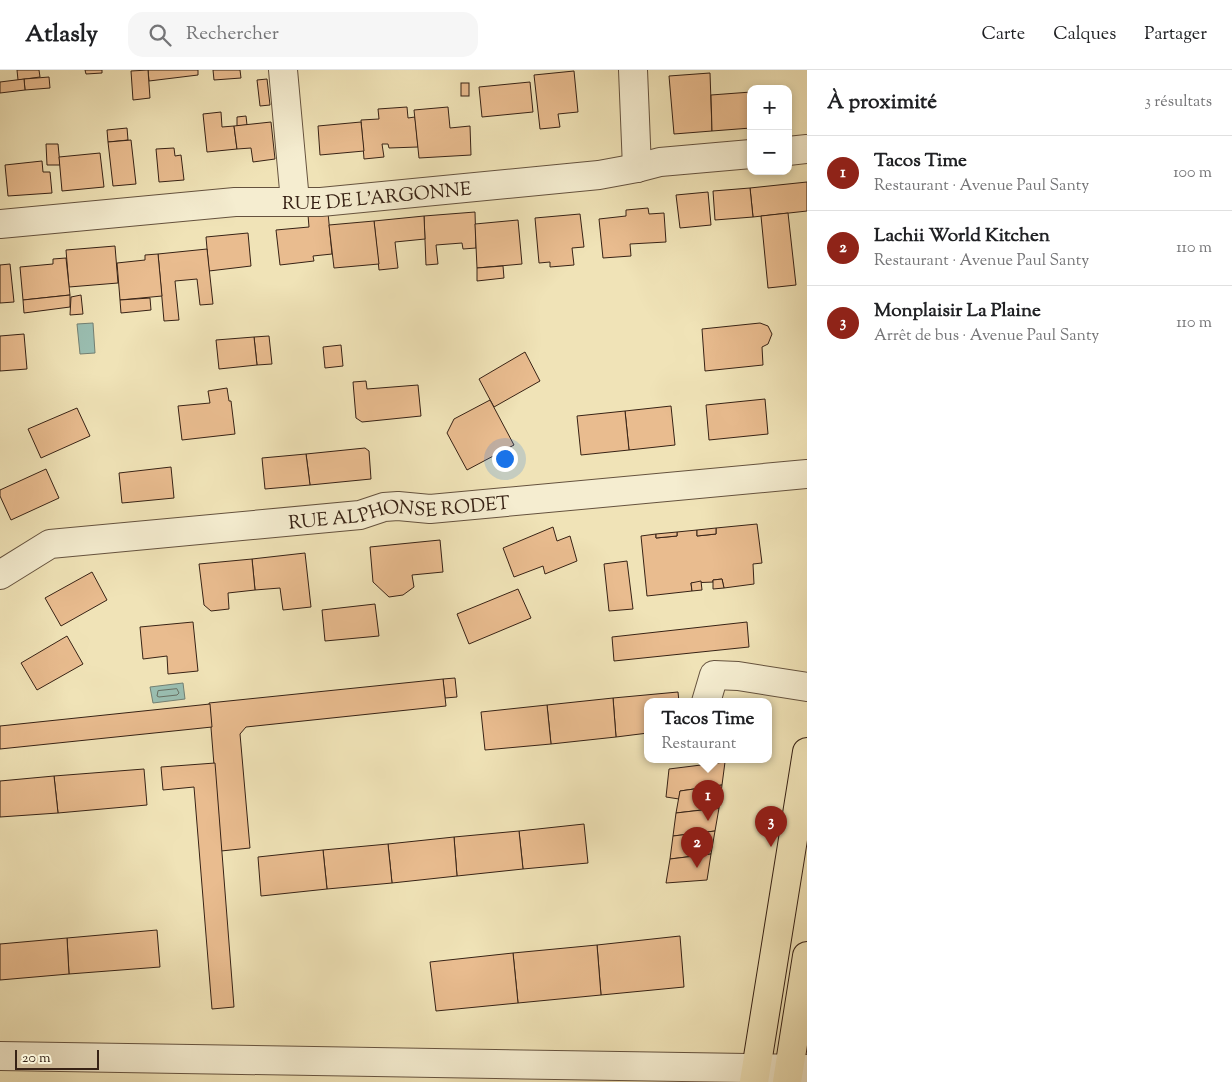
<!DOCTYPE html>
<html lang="fr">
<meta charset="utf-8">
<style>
:root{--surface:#fff;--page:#f6f6f6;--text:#202124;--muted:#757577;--line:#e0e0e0;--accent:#8f2418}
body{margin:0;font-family:"Sorts Mill Goudy",serif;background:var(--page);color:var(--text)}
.controls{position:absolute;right:15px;top:15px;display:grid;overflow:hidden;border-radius:10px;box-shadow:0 2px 8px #0003}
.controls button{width:45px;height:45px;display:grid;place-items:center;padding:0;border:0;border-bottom:1px solid var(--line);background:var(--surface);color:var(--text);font:25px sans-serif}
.scale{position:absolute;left:15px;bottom:12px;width:84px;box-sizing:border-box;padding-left:5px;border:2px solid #372215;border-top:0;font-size:14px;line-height:18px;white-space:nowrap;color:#372215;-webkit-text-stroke:4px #f5edd0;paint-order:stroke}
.you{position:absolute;left:504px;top:388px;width:18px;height:18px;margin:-12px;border:4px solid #fff;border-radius:50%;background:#1a73e8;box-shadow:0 0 0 8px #1a73e833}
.badge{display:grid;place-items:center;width:32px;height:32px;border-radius:50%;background:var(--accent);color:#fff;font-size:16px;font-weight:700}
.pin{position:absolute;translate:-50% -41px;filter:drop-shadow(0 1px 2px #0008)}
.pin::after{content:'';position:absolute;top:26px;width:18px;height:15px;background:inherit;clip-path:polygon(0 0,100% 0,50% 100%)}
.popup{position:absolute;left:644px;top:628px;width:128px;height:65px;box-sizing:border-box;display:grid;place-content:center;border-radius:10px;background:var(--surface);filter:drop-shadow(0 1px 4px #0005);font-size:16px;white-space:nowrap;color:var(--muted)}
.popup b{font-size:19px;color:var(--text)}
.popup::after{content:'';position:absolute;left:50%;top:100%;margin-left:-10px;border:10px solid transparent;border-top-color:var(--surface)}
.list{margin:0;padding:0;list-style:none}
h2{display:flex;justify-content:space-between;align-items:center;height:65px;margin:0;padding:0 20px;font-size:21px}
h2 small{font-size:16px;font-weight:400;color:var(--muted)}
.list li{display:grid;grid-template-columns:32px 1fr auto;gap:15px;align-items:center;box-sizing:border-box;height:75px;padding:0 20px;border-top:1px solid var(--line)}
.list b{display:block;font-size:19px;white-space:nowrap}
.list p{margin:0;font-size:16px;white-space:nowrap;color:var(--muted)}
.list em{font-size:16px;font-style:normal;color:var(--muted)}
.icon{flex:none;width:28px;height:28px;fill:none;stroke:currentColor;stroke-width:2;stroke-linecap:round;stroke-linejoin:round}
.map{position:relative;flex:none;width:807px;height:1012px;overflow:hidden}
header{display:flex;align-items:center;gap:30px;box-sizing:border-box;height:70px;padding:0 25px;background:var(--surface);border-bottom:1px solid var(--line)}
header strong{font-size:24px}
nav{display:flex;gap:28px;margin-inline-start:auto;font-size:18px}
.search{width:350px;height:45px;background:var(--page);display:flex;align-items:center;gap:12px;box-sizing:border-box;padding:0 18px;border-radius:15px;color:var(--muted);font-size:19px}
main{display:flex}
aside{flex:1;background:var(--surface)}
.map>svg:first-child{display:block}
.water{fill:#9abeb1;stroke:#728073}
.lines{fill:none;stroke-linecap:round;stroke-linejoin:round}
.shore{stroke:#687063;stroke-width:1}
.building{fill:#e9bc8f;stroke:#372215}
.minor-casing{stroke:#65523e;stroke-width:30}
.major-casing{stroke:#372215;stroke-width:30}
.minor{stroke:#f5edd0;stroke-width:28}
.major{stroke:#f0e3b7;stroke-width:28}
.labels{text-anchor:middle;stroke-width:4;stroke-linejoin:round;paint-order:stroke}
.street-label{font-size:19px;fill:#372215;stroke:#f5edd0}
</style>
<header>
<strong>Atlasly</strong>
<div class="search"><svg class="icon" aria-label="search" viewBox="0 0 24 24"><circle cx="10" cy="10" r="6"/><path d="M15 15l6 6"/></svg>Rechercher</div>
<nav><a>Carte</a><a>Calques</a><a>Partager</a></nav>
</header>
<main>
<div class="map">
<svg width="807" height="1012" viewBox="0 0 807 1012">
<rect width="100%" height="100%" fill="#f0e3b7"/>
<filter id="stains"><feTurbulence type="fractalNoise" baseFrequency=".004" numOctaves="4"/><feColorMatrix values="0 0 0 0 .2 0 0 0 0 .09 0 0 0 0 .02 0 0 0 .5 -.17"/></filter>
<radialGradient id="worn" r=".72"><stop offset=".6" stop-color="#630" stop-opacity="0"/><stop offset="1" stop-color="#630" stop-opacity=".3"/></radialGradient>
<g class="water">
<path d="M 93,253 L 95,283 L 80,284 L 77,254 Z"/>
<path d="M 183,613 L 185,629 L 153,633 L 150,617 Z"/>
</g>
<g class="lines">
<path class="shore" d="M 177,619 L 179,623 L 177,625 L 159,627 L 157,626 L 158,621 Z"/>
</g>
<g class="building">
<path d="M 17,0 L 39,0 L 40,7 L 18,10 Z"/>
<path d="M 85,0 L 102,0 L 102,3 L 86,4 Z"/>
<path d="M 148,0 L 198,0 L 198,5 L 149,11 Z"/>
<path d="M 148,0 L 150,28 L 133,30 L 131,1 Z"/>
<path d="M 213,0 L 240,0 L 241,8 L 214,10 Z"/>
<path d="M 574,1 L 578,42 L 558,44 L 560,57 L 540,59 L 534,5 Z"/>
<path d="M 710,3 L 712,61 L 674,64 L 669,6 Z"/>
<path d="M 49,7 L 50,18 L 25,20 L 24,9 Z"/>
<path d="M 24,9 L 25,20 L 0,23 L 0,12 Z"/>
<path d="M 267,9 L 270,35 L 260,36 L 257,10 Z"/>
<path d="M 530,12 L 533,42 L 482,47 L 479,17 Z"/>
<rect x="461" y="13" width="8" height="13"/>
<path d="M 751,22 L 751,58 L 712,61 L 711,25 Z"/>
<path d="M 407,37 L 408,48 L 415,47 L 418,77 L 389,78 L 388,74 L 382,74 L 384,87 L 364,89 L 361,50 L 379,49 L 378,39 Z"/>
<path d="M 448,37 L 450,58 L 470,56 L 471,85 L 419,88 L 414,40 Z"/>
<path d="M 221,42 L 222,57 L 234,56 L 237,79 L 207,82 L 203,44 Z"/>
<path d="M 246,46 L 247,55 L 237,56 L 237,47 Z"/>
<path d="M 271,52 L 275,89 L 253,92 L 251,78 L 237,79 L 234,56 Z"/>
<path d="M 361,52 L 364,81 L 320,85 L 318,56 Z"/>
<path d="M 127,58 L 128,70 L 108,72 L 107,60 Z"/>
<path d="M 131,70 L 136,114 L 113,116 L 108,72 Z"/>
<path d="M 46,74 L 58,74 L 60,95 L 47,95 Z"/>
<path d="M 174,78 L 175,86 L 181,85 L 184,110 L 159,112 L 156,79 Z"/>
<path d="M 100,83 L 104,117 L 62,121 L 59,87 Z"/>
<path d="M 42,91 L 43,102 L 50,102 L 52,123 L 8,126 L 5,95 Z"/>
<path d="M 807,112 L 807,141 L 753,147 L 750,118 Z"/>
<path d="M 750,118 L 753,147 L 715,150 L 713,121 Z"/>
<path d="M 708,122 L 711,155 L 680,158 L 676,125 Z"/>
<path d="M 648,138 L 649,144 L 664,143 L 666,172 L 630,174 L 631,186 L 603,188 L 599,149 L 626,146 L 626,140 Z"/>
<path d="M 475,142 L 476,178 L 463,179 L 462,173 L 436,175 L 438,194 L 426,195 L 424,146 Z"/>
<path d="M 328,143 L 332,184 L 313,186 L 314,191 L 280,195 L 276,160 L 309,157 L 308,145 Z"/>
<path d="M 788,143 L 796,215 L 768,218 L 761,146 Z"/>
<path d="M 580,144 L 584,177 L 572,178 L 574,195 L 550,197 L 550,192 L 539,193 L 535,148 Z"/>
<path d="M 424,146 L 425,169 L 395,172 L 398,198 L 379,200 L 374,151 Z"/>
<path d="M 518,150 L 522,194 L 477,198 L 475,154 Z"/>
<path d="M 374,151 L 379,194 L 334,198 L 329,155 Z"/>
<path d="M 248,163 L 251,196 L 209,201 L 206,167 Z"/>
<path d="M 115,176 L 118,213 L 69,217 L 66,180 Z"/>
<path d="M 207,179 L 213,234 L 200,235 L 197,209 L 175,211 L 179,250 L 164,251 L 158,184 Z"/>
<path d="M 158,184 L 162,226 L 120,230 L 117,193 L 145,190 L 145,185 Z"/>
<path d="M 66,188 L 70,225 L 23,230 L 20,197 L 53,194 L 53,189 Z"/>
<path d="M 10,194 L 14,232 L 0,233 L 0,195 Z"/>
<path d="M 503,196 L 504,208 L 477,211 L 477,198 Z"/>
<path d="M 70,225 L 70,237 L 24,243 L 23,230 Z"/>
<path d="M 81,225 L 83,244 L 70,245 L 71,227 Z"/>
<path d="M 150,228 L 151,240 L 121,243 L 120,230 Z"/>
<path d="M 760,253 L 768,256 L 772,264 L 768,274 L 762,277 L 763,295 L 705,301 L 702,259 Z"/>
<path d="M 24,264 L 27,299 L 0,301 L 0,266 Z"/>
<path d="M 269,266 L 272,294 L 257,295 L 254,267 Z"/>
<path d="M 254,267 L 257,295 L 219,299 L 216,270 Z"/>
<path d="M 341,275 L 343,296 L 325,298 L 323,277 Z"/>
<path d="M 525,282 L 540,311 L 494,337 L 479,309 Z"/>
<path d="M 366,311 L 367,319 L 418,315 L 421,346 L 362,352 L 356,348 L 353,312 Z"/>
<path d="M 227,318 L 229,331 L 231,331 L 235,364 L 182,370 L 178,336 L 210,333 L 208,321 Z"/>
<path d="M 765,329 L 768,364 L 709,370 L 706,335 Z"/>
<path d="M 490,330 L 514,375 L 467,400 L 447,363 L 454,349 Z"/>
<path d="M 671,336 L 675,375 L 629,380 L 625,341 Z"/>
<path d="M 77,338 L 90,366 L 41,388 L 28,359 Z"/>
<path d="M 625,341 L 629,380 L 581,385 L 577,346 Z"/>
<path d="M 365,378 L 369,381 L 371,409 L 310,415 L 306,384 Z"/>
<path d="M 306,384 L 310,415 L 265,419 L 262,388 Z"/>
<path d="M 171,397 L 174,428 L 122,433 L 119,403 Z"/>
<path d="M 46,399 L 59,428 L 11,450 L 0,426 L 0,420 Z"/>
<path d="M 757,454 L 762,493 L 753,494 L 754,514 L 724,518 L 722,509 L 713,510 L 713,512 L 691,513 L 692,521 L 647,526 L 641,466 L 656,464 L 656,468 L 677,466 L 677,462 L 697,460 L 697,466 L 716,464 L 716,458 Z"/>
<path d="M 553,457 L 557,471 L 570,466 L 577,491 L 545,504 L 543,496 L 514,507 L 503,478 Z"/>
<path d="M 716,458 L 716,464 L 697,466 L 697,460 Z"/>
<path d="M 677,462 L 677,466 L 656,468 L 656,464 Z"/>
<path d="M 440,470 L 443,502 L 412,505 L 414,517 L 403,525 L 389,527 L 373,512 L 370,477 Z"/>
<path d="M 305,483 L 311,537 L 283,540 L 280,518 L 255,520 L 252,489 Z"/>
<path d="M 252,489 L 255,520 L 228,523 L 229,539 L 211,541 L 204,535 L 199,494 Z"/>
<path d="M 627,491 L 633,539 L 609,541 L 604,494 Z"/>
<path d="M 92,502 L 107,530 L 61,556 L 45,528 Z"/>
<path d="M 722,509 L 724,518 L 713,519 L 713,510 Z"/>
<path d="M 701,511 L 702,520 L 692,521 L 691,513 Z"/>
<path d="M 518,519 L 531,548 L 469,574 L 457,544 Z"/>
<path d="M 375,534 L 379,566 L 325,571 L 322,540 Z"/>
<path d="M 193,552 L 198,601 L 168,604 L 167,586 L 143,589 L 140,557 Z"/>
<path d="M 747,552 L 749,577 L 614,591 L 612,567 Z"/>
<path d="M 67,566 L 83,594 L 37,620 L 21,593 Z"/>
<path d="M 455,608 L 457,627 L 445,628 L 443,609 Z"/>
<path d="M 443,609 L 446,636 L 246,657 L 240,664 L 250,778 L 221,781 L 209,633 Z"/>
<path d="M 678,622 L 679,632 L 648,632 L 648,663 L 616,667 L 613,628 Z"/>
<path d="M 613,628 L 616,667 L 551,674 L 547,635 Z"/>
<path d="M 210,634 L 212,657 L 0,679 L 0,656 Z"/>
<path d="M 547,635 L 551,674 L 485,680 L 481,642 Z"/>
<path d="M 725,692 L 722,715 L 680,721 L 679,729 L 666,727 L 669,699 Z"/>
<path d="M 215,693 L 234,937 L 212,939 L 194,717 L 163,720 L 161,697 Z"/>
<path d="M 144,699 L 147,735 L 58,743 L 54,706 Z"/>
<path d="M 54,706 L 58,743 L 0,747 L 0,711 Z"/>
<path d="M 722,715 L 719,738 L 676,743 L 680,721 Z"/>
<path d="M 719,738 L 715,761 L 673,766 L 676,743 Z"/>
<path d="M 584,754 L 588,793 L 523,799 L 519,761 Z"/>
<path d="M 519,761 L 523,799 L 457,806 L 454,767 Z"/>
<path d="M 715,761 L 711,784 L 670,789 L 673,766 Z"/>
<path d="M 454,767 L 457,806 L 392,813 L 388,774 Z"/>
<path d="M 388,774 L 392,813 L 327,819 L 323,780 Z"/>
<path d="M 323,780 L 327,819 L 261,826 L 258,787 Z"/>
<path d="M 711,784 L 707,810 L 666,813 L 670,789 Z"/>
<path d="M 157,860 L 160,897 L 69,904 L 67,868 Z"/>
<path d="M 680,866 L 684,917 L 601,925 L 597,875 Z"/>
<path d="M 67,868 L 69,904 L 0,910 L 0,874 Z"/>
<path d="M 597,875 L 601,925 L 518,933 L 513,883 Z"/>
<path d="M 513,883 L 518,933 L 436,941 L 430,892 Z"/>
</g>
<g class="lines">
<g class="minor-casing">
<g id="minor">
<path d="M 283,0 L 295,131"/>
<path d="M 633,0 L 637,98"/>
<path d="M 788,81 L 807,79"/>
<path id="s1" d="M 0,154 L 235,132 L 321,132 L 599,105 L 637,98 L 660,92 L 751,84"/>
<path id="s2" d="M 0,505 L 50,474 L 360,445 L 384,437 L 398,436 L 430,439 L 807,404"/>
<path d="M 706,632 L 714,605 L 738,606 L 807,617"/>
<path d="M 0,986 L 807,999"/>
</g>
</g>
<g class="major-casing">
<g id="major">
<path d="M 754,1012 L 807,682"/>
<path d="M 787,1012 L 807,886"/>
</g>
</g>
<use href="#minor" class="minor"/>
<use href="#major" class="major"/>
</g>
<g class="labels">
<g class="street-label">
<text dy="7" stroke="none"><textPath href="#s1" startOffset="378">RUE DE L'ARGONNE</textPath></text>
<text dy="7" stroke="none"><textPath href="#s2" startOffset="410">RUE ALPHONSE RODET</textPath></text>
</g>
</g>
<rect width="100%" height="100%" filter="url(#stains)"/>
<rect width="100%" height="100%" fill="url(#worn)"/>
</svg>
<div class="controls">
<button>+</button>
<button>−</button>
</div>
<div class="scale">20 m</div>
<div class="you"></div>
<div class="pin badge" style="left:708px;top:751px">1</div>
<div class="popup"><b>Tacos Time</b>Restaurant</div>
<div class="pin badge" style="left:697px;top:798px">2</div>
<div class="pin badge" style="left:771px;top:777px">3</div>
</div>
<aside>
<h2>À proximité<small>3 résultats</small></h2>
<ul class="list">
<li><span class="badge">1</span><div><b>Tacos Time</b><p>Restaurant · Avenue Paul Santy</p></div><em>100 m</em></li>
<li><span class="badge">2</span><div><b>Lachii World Kitchen</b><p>Restaurant · Avenue Paul Santy</p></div><em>110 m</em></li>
<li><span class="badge">3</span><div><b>Monplaisir La Plaine</b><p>Arrêt de bus · Avenue Paul Santy</p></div><em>110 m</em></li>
</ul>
</aside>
</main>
